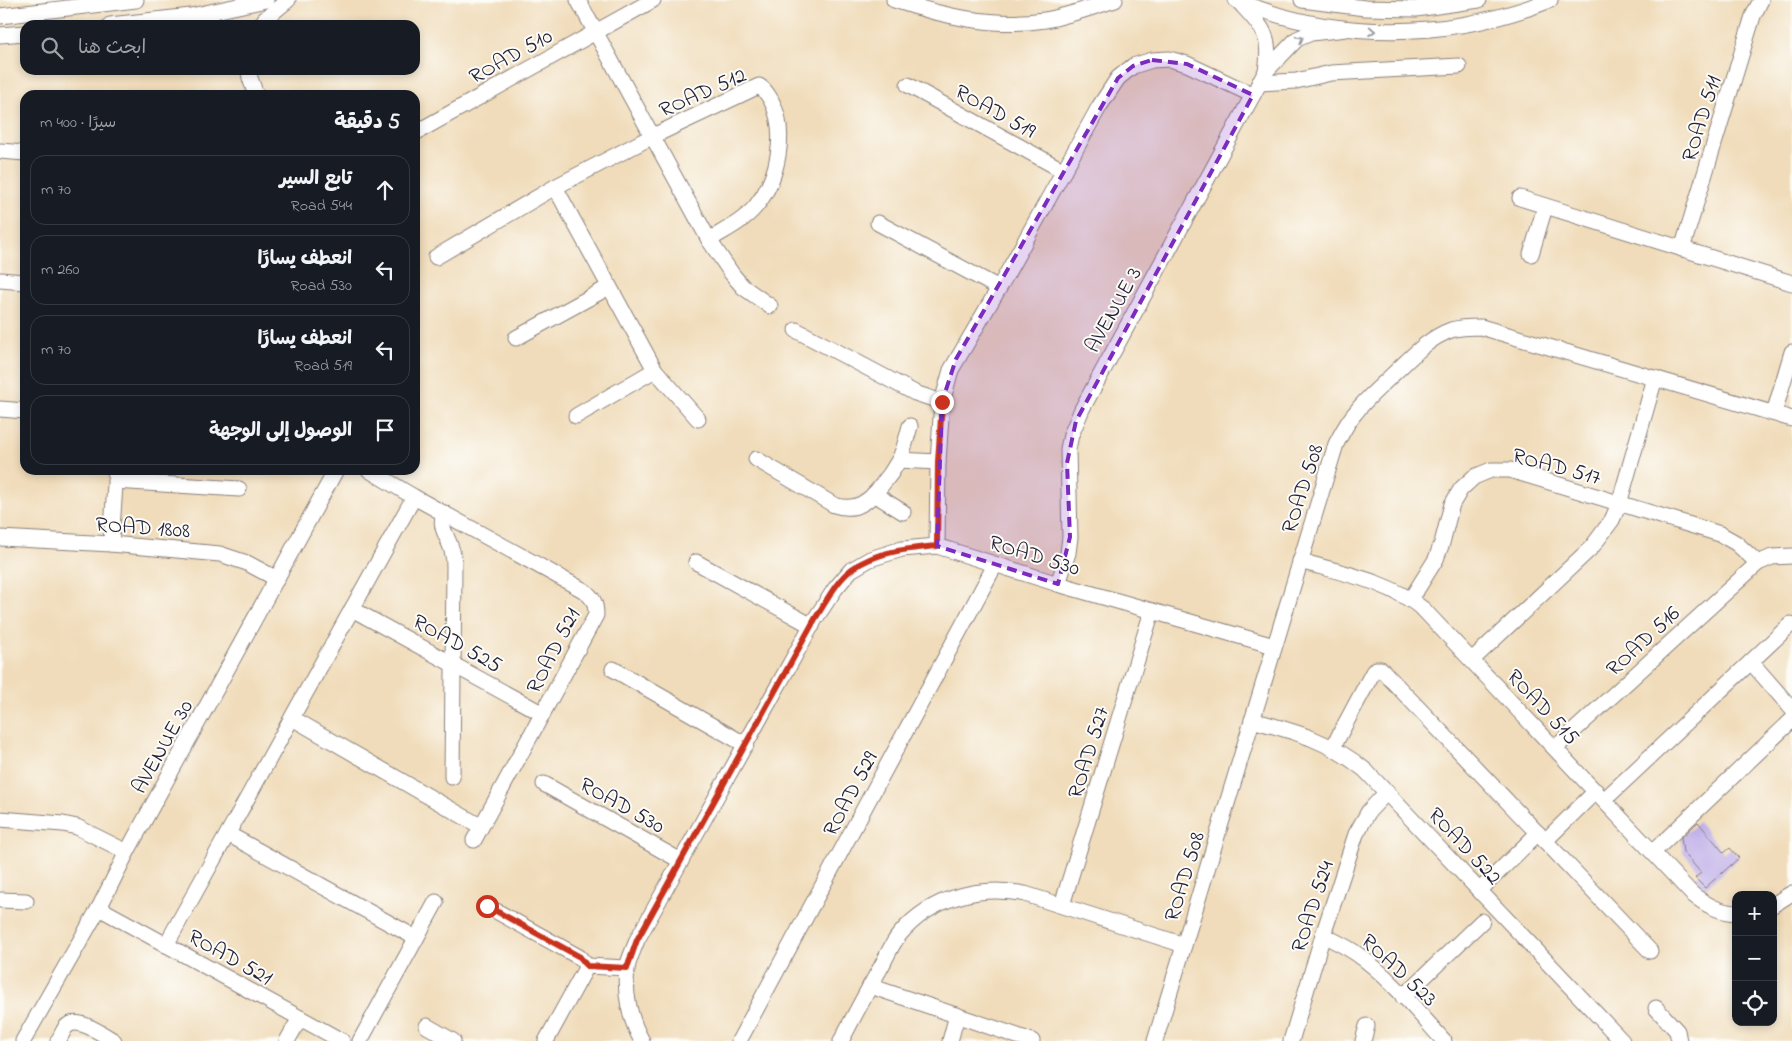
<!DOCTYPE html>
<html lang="ar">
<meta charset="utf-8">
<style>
:root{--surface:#171b24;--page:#242831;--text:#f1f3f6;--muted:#9ea1a6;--line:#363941}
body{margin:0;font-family:"Indie Flower","Playpen Sans Arabic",sans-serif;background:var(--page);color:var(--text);direction:rtl}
.controls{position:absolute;right:15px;bottom:15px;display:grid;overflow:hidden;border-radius:10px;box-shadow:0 2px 8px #0003}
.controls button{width:45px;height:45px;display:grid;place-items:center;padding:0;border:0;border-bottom:1px solid var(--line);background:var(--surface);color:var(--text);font:25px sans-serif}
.stop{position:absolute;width:15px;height:15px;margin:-11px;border:4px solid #c8321e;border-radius:50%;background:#fff}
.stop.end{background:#c8321e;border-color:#fff;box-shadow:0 1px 5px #0008}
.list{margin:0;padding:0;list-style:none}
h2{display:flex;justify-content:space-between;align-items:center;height:65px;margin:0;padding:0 20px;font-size:21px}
h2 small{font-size:16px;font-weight:400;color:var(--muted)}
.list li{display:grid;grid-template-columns:32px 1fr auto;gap:15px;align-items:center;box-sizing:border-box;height:70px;margin:0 10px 10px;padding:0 10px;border:1px solid var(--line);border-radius:15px}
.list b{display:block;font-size:19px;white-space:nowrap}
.list p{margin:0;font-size:16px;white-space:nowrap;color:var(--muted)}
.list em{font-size:16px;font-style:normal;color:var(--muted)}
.icon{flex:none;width:28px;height:28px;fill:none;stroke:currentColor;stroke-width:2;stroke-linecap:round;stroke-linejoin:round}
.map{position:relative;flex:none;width:1792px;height:1041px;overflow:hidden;direction:ltr}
.search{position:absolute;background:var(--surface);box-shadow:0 2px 8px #0003;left:20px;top:20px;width:400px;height:55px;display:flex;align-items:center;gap:12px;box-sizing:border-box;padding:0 18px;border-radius:15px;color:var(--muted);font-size:19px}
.panel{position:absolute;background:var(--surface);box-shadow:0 2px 8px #0003;left:20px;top:90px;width:400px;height:385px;border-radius:15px;direction:rtl}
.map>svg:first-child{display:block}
.building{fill:#c1b1e9}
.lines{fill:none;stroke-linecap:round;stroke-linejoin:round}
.minor-casing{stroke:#897f7a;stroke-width:17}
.minor{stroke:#fff;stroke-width:15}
.oneway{stroke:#9c9ca7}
.route{stroke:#c8321e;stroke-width:6}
.marked{fill:#7b2cbf;fill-opacity:0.2;stroke:#7b2cbf;stroke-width:4;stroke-dasharray:10 6;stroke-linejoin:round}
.labels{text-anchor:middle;stroke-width:4;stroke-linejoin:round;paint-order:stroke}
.street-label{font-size:22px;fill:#22223b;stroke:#fdfcf7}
</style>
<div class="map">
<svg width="1792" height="1041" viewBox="0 0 1792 1041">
<rect width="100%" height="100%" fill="#fdfcf7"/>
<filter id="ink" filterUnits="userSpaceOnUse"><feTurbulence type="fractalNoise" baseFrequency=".02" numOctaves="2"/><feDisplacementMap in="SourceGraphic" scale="10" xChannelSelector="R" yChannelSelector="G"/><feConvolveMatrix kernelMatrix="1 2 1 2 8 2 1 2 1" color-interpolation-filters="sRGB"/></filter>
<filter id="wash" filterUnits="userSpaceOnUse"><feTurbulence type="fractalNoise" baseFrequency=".0096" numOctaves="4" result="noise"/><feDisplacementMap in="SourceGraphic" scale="20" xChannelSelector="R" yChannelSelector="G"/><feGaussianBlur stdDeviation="1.12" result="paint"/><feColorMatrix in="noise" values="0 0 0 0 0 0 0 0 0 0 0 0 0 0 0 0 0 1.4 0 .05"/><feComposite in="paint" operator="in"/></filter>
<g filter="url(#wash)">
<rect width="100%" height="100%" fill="#f0dcba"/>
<g id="blocks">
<path class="building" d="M 1698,822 L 1724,853 L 1730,848 L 1739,858 L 1705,888 L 1695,878 L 1701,873 L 1683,852 L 1681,838 Z"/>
</g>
</g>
<g filter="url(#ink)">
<use href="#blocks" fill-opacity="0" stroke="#897f7a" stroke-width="1"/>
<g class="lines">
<g class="minor-casing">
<g id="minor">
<path d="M 578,0 L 709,240 L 732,274 L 743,287 L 770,306"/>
<path d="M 894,0 C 942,16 994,28 1045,20 C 1068,16 1092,7 1115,0"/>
<path d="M 1236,0 C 1335,42 1450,40 1550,0"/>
<path d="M 1302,0 L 1365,8 L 1416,9 L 1479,0"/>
<path d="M 1240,3 C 1263,28 1272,35 1266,71"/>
<path d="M 0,16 L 136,0"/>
<path d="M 193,16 L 216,25"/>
<path d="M 110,25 L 191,16 L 266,0"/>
<path d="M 261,25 L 265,19 L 288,0"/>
<path d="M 0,35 L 25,33"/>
<path d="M 249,70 L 250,78 L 256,95"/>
<path d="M 1259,83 L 1296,81 L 1331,73 L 1459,66"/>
<path d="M 908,85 L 1064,171"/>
<path d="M 415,133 L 653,0"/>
<path d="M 0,151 L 25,153"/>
<path d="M 555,187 L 655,370 L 698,419"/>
<path d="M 1520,198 L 1792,283"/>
<path d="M 878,223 L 999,288"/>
<path d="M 1682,249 L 1753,16 L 1761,0"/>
<path d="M 1531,254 L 1545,207"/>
<path d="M 436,257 L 555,187 L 653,136 L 759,86 C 766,90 767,94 771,100 C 788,132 778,179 756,206 C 744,221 725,230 709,240"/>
<path d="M 0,280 L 25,282"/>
<path d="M 796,330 L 915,393 L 942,402"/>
<path d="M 516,338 L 609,287"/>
<path d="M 0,409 L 25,411"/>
<path d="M 1774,413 L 1792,352"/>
<path d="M 576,416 L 655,370"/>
<path d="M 756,459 L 834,505 C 855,512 868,503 881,486 C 887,479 894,469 899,460 C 904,450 907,437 910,426"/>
<path d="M 899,460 L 938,462"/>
<path d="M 369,470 L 414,497 L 583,590 C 593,597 596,603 596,615 L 474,840"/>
<path d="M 115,481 L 239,489"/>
<path d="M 874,494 L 903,512"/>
<path d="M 444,513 C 439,526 446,534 450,545 C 453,552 454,559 454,566 L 452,777"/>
<path d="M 0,538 L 111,544 L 220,554 L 247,563 L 277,579"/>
<path d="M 111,544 L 116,470"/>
<path d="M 937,546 L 938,462 L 942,402 L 951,370 L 999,288 L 1099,107 L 1118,78 L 1133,66 L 1152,60 L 1169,59 L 1187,64 L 1253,95"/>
<path d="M 1300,561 C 1342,573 1389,581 1423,609 L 1692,894 C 1705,904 1718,912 1736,913"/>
<path d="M 696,562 L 812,626"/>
<path d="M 1058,584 L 1068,553 L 1070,537 L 1068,449 L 1071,435 L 1082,409 L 1266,71 L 1297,39 L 1311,33 L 1346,29"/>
<path d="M 1411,599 L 1436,559 L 1442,543 L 1452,504 L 1461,489 L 1474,477 L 1491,470 L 1510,470 L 1720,534 L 1736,543 L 1758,563"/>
<path d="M 352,609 L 543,714"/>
<path d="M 1472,660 L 1592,547 L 1612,520 L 1619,504 L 1655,378"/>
<path d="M 1751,662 L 1792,709"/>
<path d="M 613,669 L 746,745"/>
<path d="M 292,718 L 480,826"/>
<path d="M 1252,720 C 1296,732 1328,740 1365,770 L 1622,1041"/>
<path d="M 1333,747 L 1373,672 L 1376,669 L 1381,669 L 1650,951"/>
<path d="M 1555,748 L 1758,563 L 1772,557 L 1792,556"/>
<path d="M 544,784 L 681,861"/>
<path d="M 1604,800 L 1791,624"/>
<path d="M 0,819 L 63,824 L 77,827 L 127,852"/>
<path d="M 228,834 L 416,938"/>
<path d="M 1545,841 L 1596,791"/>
<path d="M 1653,852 L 1792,720"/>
<path d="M 1480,890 L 1538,833"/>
<path d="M 0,900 L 26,901"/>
<path d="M 1062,905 L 1152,611"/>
<path d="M 1773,905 L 1792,893"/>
<path d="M 487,906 L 579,957 L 587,966"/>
<path d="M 99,908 L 342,1041"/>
<path d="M 1323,935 C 1334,941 1346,946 1357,954 C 1390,977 1417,1011 1444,1041"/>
<path d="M 166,945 L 414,497"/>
<path d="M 870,986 L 1032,1041"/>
<path d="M 1403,997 L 1482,921"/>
<path d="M 1656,1008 L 1677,1031 L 1679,1041"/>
<path d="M 427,1026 L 453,1041"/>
<path d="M 23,1041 L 99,908 L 127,852 L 336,470"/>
<path d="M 58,1041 C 61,1037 63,1030 66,1027 C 76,1015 104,1035 114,1041"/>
<path d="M 287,1041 L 300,1018"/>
<path d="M 360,1041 L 436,902"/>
<path d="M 546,1041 L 587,966 L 627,968"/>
<path d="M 642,1041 C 630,1020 624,993 627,969 C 628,960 634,949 637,940 L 815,619 L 835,589 L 851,570 L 870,559 L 902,549 L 937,546 L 1058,584 L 1274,646"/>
<path d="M 739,1041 L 995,565"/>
<path d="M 841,1041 C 854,1016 867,991 881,967 C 887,956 892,943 900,934 C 931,897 980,885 1025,894 L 1184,945"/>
<path d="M 950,1041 L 957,1015"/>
<path d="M 1155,1041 L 1336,444 C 1342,433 1347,422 1356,412 C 1365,400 1377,390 1388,379 C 1407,362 1426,339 1451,330 C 1461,327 1471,327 1481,327 L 1792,419"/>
<path d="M 1291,1041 L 1323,935 L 1356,834 L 1369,811 L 1387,792"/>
<path d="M 1363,1041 L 1367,1026"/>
</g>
</g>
<use href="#minor" class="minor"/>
</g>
<defs><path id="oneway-chevron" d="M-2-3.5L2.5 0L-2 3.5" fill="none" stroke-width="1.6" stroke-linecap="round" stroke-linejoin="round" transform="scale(1.25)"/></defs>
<g class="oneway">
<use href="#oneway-chevron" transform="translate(1372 31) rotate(4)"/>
<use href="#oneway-chevron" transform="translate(1300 39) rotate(-30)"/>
</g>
</g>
<g class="lines" filter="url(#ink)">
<path class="route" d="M 487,906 L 580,957 L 587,966 L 627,968 L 637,940 L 815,619 C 826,602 836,581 852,569 C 877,551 908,549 937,546 L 938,462 L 942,402"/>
</g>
<path class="marked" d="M 1152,60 L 1187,64 L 1253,95 L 1076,421 L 1067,463 L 1070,537 L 1058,584 L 937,546 L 942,402 L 956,359 L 1118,78 L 1133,66 Z"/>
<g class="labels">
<g class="street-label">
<text transform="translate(510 55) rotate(-29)" y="8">ROAD 510</text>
<text transform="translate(702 91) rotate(-24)" y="8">ROAD 512</text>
<text transform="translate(996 110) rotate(29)" y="8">ROAD 519</text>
<text transform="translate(1700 118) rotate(-73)" y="8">ROAD 511</text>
<text transform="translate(1112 309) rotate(-61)" y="8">AVENUE 3</text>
<text transform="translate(1557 465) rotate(15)" y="8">ROAD 517</text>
<text transform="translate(1301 488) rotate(-72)" y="8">ROAD 508</text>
<text transform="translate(143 526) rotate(4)" y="8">ROAD 1808</text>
<text transform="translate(1035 554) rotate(17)" y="8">ROAD 530</text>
<text transform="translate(1642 640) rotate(-43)" y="8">ROAD 516</text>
<text transform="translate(458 642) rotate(29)" y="8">ROAD 525</text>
<text transform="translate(552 650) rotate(-63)" y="8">ROAD 521</text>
<text transform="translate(1544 706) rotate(47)" y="8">ROAD 515</text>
<text transform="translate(161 746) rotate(-61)" y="8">AVENUE 30</text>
<text transform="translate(1087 752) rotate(-73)" y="8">ROAD 527</text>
<text transform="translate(849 793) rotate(-62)" y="8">ROAD 529</text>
<text transform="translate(623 804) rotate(29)" y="8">ROAD 530</text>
<text transform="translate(1466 845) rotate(47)" y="8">ROAD 522</text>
<text transform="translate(1183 876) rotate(-73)" y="8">ROAD 508</text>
<text transform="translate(1311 906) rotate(-72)" y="8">ROAD 524</text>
<text transform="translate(231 956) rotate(29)" y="8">ROAD 521</text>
<text transform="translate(1400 969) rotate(43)" y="8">ROAD 523</text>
</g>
</g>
</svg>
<div class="controls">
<button>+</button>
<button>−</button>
<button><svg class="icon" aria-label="locate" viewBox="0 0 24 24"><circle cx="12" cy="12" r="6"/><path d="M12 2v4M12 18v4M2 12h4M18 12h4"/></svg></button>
</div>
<div class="stop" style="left:487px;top:906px"></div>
<div class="stop end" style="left:942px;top:402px"></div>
<div class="search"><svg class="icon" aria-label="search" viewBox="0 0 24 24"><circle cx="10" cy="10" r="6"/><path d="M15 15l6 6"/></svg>ابحث هنا</div>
<section class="panel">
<h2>5 دقيقة<small>سيرًا · 400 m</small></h2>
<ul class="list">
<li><svg class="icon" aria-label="ahead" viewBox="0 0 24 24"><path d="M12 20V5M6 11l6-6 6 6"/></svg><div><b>تابع السير</b><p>Road 544</p></div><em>70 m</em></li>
<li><svg class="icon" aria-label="left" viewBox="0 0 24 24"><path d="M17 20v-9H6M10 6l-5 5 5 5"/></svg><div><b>انعطف يسارًا</b><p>Road 530</p></div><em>260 m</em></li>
<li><svg class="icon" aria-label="left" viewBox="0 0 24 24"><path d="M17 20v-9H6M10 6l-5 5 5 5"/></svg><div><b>انعطف يسارًا</b><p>Road 519</p></div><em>70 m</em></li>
<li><svg class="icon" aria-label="arrive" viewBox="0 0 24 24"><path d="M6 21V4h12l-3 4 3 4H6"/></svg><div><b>الوصول إلى الوجهة</b></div></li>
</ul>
</section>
</div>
